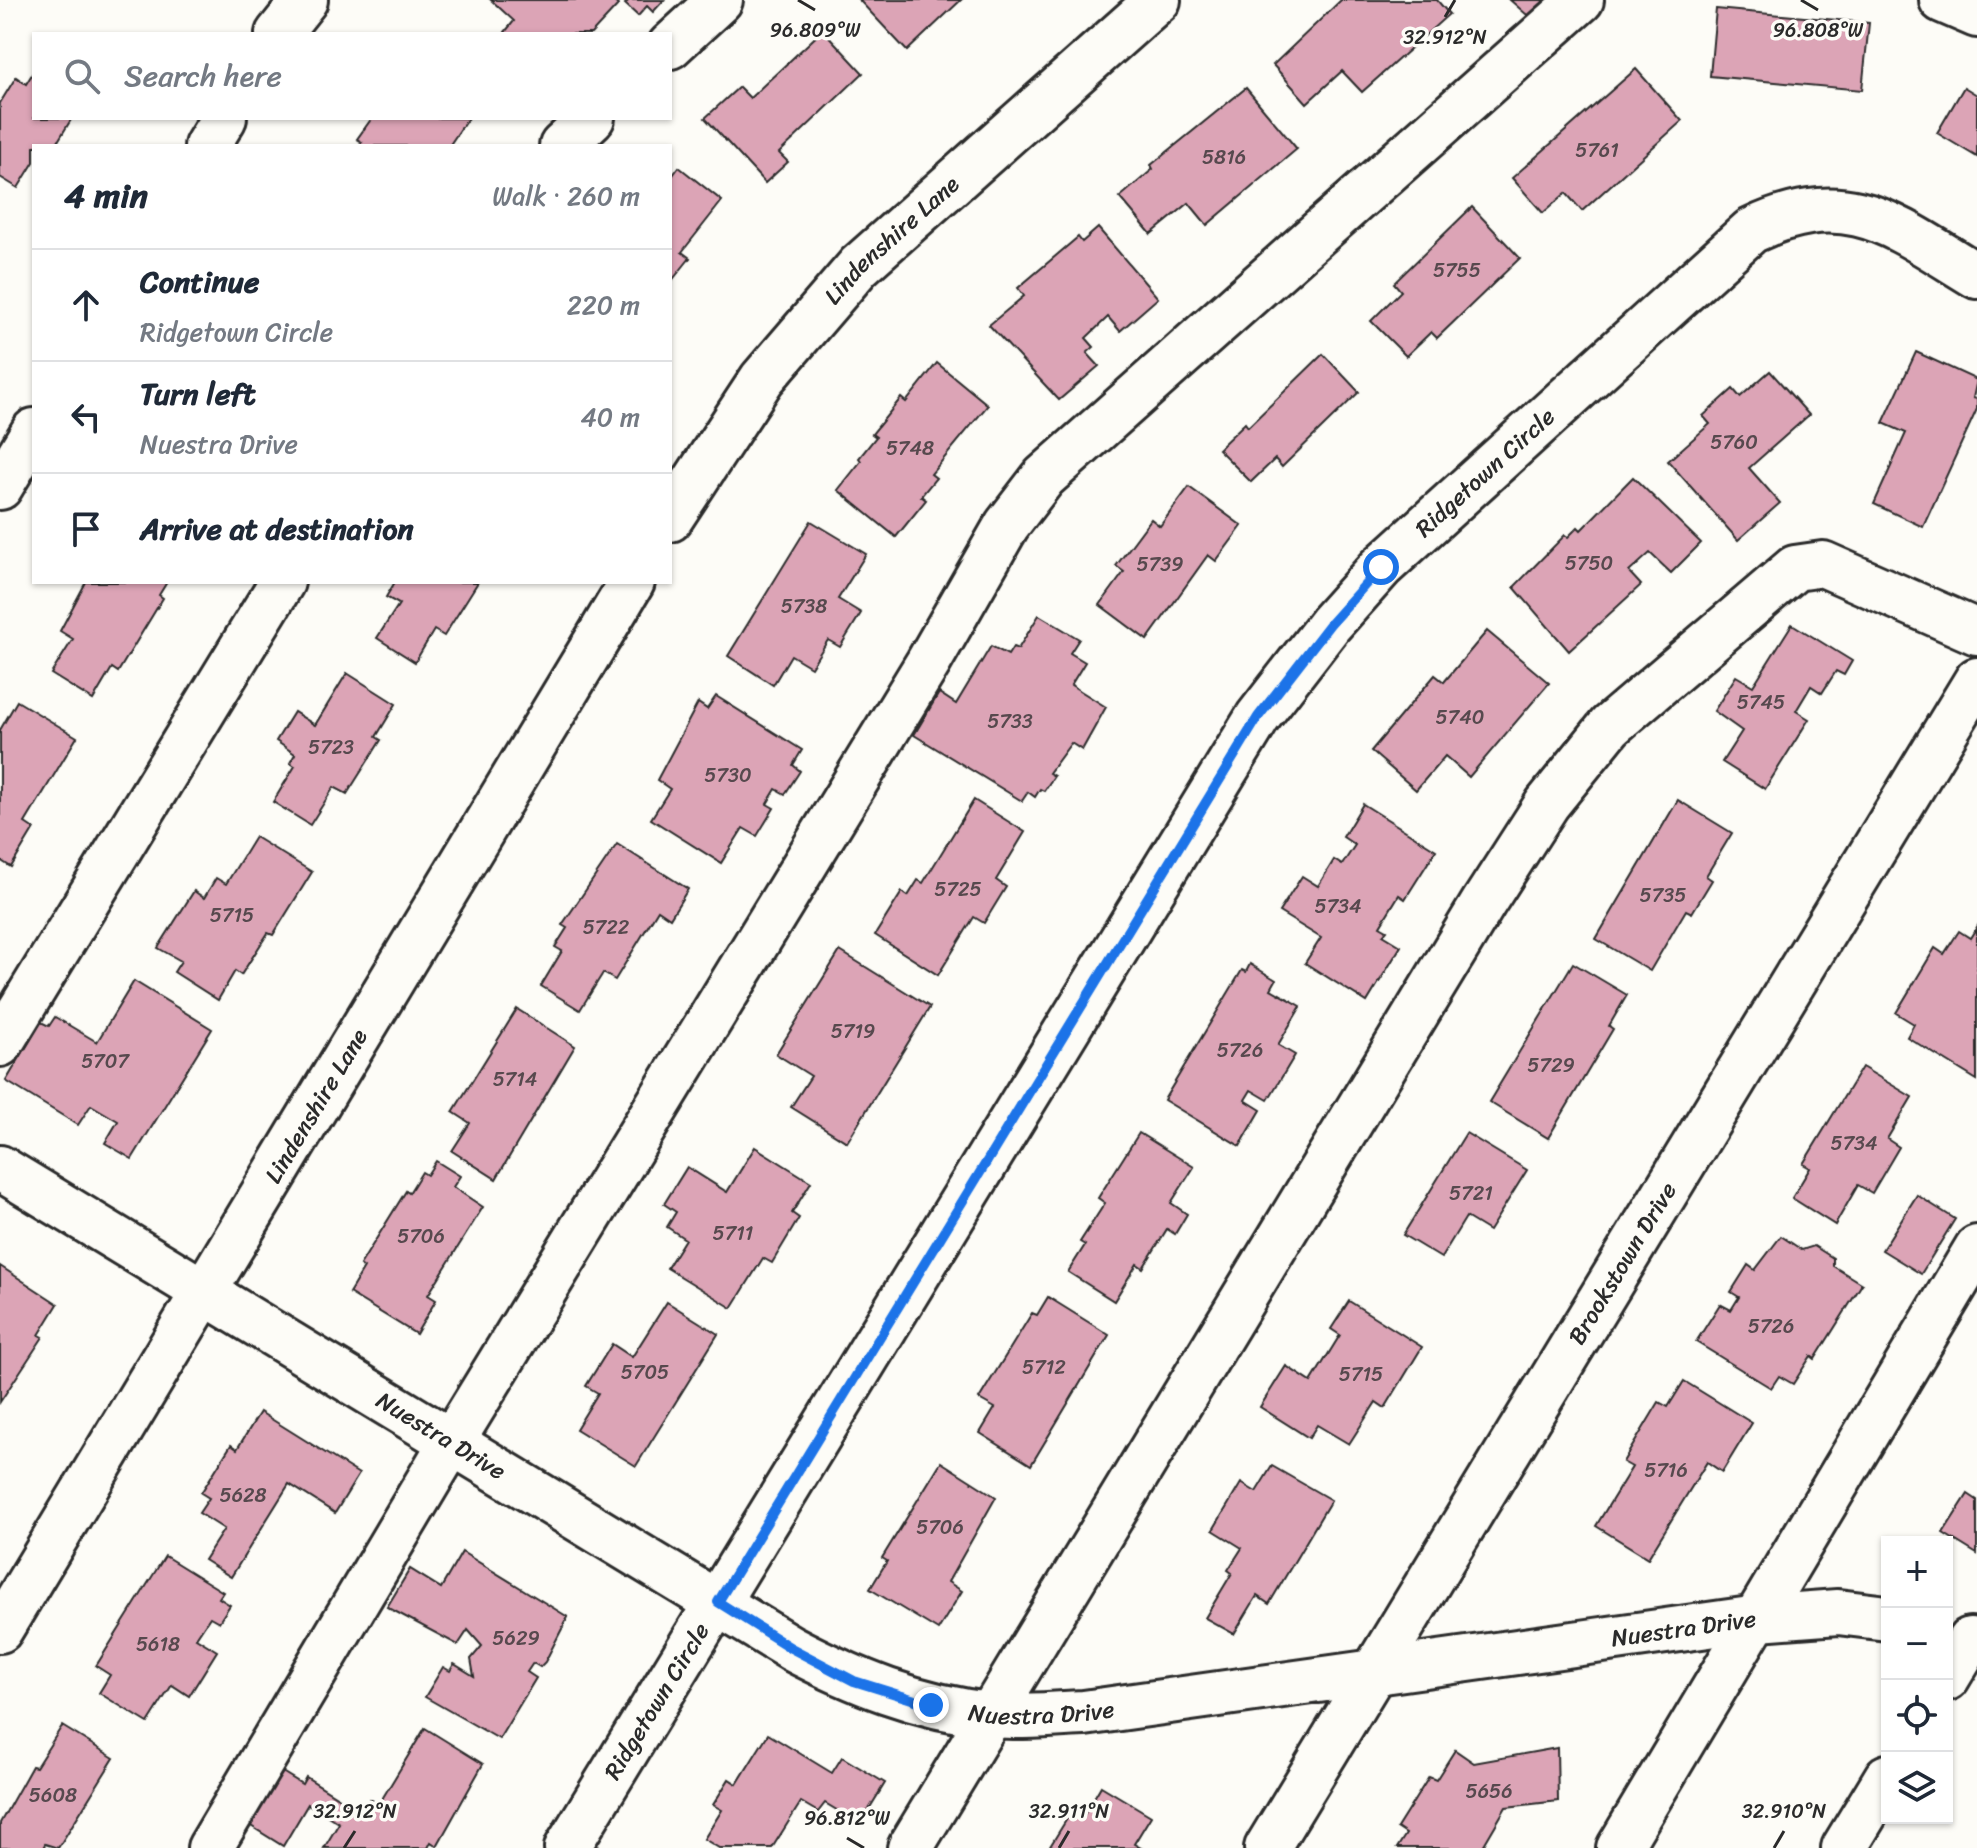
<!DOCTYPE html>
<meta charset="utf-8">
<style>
:root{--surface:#fff;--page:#f2f2f3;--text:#1f2937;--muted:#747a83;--line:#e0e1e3}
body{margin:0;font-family:Sriracha,sans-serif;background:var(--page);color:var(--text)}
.controls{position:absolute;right:24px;bottom:24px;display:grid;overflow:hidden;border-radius:0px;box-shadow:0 2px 6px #0004}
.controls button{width:72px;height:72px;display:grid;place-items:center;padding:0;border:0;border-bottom:2px solid var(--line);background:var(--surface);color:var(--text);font:40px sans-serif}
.stop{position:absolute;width:24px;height:24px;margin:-18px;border:6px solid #1a73e8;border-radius:50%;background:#fff}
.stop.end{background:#1a73e8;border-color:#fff;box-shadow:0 2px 8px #0008}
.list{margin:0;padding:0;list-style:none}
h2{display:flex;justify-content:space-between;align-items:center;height:104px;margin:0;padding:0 32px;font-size:34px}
h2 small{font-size:26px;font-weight:400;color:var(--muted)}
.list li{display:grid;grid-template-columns:52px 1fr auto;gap:24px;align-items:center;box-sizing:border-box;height:112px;padding:0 32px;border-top:2px solid var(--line)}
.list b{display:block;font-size:30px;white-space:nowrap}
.list p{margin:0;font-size:26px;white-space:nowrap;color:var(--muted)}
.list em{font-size:26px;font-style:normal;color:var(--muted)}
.icon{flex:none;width:44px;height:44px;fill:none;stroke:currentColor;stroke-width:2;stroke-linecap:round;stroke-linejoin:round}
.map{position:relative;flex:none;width:1977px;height:1848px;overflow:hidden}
.search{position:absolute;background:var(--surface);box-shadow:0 2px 6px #0004;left:32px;top:32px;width:640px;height:88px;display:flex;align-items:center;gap:20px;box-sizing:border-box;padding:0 28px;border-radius:0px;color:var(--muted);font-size:30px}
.panel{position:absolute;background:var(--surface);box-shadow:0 2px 6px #0004;left:32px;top:144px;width:640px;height:440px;border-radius:0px}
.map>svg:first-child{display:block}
.building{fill:#dca4b6;stroke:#2b2b2b;stroke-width:2}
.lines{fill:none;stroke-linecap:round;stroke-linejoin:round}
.minor-casing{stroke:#2b2b2b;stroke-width:50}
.minor{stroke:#fdfcf7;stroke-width:44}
.route{stroke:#1a73e8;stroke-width:10}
.ticks{fill:none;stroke:#2b2b2b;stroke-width:3}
.labels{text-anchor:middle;stroke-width:7;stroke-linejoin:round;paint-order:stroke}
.number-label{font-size:20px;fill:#57494e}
.street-label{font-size:24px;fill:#2b2b2b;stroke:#fdfcf7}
.ticks-label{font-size:20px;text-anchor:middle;fill:#2b2b2b;stroke:#fdfcf7;stroke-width:7;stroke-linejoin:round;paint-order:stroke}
</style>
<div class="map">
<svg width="1977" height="1848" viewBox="0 0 1977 1848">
<rect width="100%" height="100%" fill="#fdfcf7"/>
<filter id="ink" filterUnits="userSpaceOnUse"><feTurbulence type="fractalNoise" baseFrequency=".0125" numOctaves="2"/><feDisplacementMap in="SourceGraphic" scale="16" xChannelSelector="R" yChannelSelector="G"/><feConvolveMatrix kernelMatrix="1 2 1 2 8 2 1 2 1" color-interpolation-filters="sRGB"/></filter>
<g filter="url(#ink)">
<g class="building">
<path d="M 491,0 L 612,0 L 618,5 L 591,34 L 507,34 L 505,32 L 514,21 Z"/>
<path d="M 629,0 L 664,0 L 653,12 L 647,6 L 638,16 L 625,4 Z"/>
<path d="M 859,0 L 961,0 L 907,51 Z"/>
<path d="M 1341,0 L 1437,0 L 1449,14 L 1362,92 L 1342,71 L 1307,103 L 1273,65 Z"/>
<path d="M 1510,0 L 1554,0 L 1535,22 Z"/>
<path d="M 1716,9 L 1869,23 L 1862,90 L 1710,76 Z"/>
<path d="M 823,30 L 863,73 L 779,153 L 788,162 L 765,183 L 705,118 L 739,87 L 750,98 Z"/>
<path d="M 1636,69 L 1682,121 L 1582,211 L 1566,193 L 1543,213 L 1512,178 Z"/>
<path d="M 34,71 L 34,118 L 72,118 L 55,146 L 34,146 L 34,162 L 18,188 L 0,177 L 0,103 L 16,77 L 26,84 Z"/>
<path d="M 1964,87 L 1977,95 L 1977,157 L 1937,133 Z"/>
<path d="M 1246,88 L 1297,149 L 1207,225 L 1189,203 L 1151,234 L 1120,197 L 1153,169 L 1151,165 Z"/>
<path d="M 372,118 L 468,118 L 449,146 L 359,146 L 362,142 L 357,139 Z"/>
<path d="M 679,167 L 722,201 L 682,252 L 690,258 L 670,283 L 670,179 Z"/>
<path d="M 1472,207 L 1520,258 L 1437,338 L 1431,332 L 1406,356 L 1371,321 L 1401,291 L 1394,283 Z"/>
<path d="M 1098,228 L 1158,298 L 1120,331 L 1108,317 L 1086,338 L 1094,347 L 1087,353 L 1099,366 L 1059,400 L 989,325 L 1024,296 L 1018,288 L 1078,237 L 1082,242 Z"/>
<path d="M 1916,352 L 1977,380 L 1973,398 L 1977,399 L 1977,409 L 1923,527 L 1874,504 L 1906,433 L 1883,423 Z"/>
<path d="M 1323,354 L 1359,392 L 1282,467 L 1275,459 L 1251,482 L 1218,449 L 1245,423 L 1248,427 Z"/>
<path d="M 937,363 L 988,405 L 931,474 L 936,478 L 921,496 L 926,500 L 896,537 L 838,490 L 861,461 L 859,458 L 876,437 L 872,434 L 901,398 L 906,402 Z"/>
<path d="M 1770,371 L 1809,415 L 1749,468 L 1780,503 L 1738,540 L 1668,461 L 1710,424 L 1703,416 L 1733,389 L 1740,397 Z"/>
<path d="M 1633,477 L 1701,543 L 1671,573 L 1650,553 L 1629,572 L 1641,585 L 1569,651 L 1514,587 L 1565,535 L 1568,537 L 1578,527 L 1581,530 Z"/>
<path d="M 1189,487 L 1242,526 L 1216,561 L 1208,555 L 1147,640 L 1100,605 L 1124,572 L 1116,566 L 1151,519 L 1160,526 Z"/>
<path d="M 811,521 L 866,554 L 838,599 L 861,613 L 840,647 L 828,640 L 811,667 L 791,655 L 773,685 L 728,656 Z"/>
<path d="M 86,582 L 167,582 L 159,595 L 163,598 L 118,672 L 112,668 L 93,700 L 51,674 L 73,639 L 60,631 Z"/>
<path d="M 395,582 L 478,582 L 444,636 L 434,630 L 415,662 L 377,638 L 399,604 L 386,597 Z"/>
<path d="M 1039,615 L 1079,639 L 1070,653 L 1085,662 L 1071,685 L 1106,707 L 1082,750 L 1071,743 L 1049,773 L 1054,776 L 1044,791 L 1040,789 L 1035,797 L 1028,792 L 1022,801 L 914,735 L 939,693 L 956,704 L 991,646 L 1008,655 L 1013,647 L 1018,649 Z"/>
<path d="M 1792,624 L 1852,661 L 1844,675 L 1836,671 L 1822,693 L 1811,686 L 1796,711 L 1809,719 L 1765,789 L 1722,762 L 1742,731 L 1714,711 L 1736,676 L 1753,686 Z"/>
<path d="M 1487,631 L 1549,683 L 1469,777 L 1445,756 L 1416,790 L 1371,751 L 1435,675 L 1444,682 Z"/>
<path d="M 347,673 L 396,704 L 376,737 L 381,740 L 347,794 L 334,787 L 310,825 L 273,802 L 295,766 L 290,763 L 295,754 L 276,741 L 294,712 L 315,725 Z"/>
<path d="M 716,696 L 802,750 L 793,765 L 800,771 L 785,794 L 776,789 L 767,804 L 774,808 L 757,836 L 743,828 L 721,863 L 651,819 L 670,789 L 657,780 L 698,703 L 707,709 Z"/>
<path d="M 17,701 L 77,737 L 25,823 L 34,829 L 11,867 L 0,860 L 0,730 Z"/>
<path d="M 974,800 L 1025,832 L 996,880 L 1006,887 L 984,923 L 974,917 L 938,975 L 875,935 L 902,892 L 908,896 L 918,880 L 923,883 Z"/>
<path d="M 1678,800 L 1732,833 L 1706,876 L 1712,880 L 1692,913 L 1686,910 L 1650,971 L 1596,939 Z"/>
<path d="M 1363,804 L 1436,850 L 1405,899 L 1399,895 L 1380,926 L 1387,930 L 1383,935 L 1401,946 L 1367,1002 L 1305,963 L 1321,938 L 1279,912 L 1302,876 L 1318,886 L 1334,860 L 1342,865 L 1355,845 L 1343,837 Z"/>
<path d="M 255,837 L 312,872 L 273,935 L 268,933 L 241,975 L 235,971 L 218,1000 L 174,972 L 181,961 L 158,948 L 194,891 L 204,898 L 216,878 L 226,884 Z"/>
<path d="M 617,844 L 688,889 L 670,918 L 658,910 L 615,980 L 603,973 L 580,1010 L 541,986 L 562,951 L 555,947 L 567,928 L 562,925 Z"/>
<path d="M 1977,927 L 1977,1080 L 1907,1037 L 1914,1024 L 1896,1013 L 1935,948 L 1944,954 L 1959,931 L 1970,938 Z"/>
<path d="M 840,951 L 930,1007 L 847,1142 L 791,1107 L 811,1076 L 776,1054 Z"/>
<path d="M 1573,963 L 1627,995 L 1609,1026 L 1613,1029 L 1548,1138 L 1489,1102 Z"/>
<path d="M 1250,964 L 1276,980 L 1271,989 L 1301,1006 L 1278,1045 L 1295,1055 L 1268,1100 L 1251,1090 L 1245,1100 L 1261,1110 L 1240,1146 L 1164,1100 L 1242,970 L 1246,972 Z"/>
<path d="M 134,981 L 212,1029 L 132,1159 L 105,1143 L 118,1121 L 91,1105 L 78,1125 L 6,1081 L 41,1022 L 49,1026 L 55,1017 L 97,1042 Z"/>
<path d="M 517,1009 L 575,1046 L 496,1179 L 452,1151 L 470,1123 L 453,1112 Z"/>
<path d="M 1862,1067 L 1912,1097 L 1887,1139 L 1899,1147 L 1872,1193 L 1858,1185 L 1835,1225 L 1792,1198 L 1810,1168 L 1803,1164 Z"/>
<path d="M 1139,1133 L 1194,1167 L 1171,1203 L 1187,1214 L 1175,1234 L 1167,1229 L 1143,1268 L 1137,1264 L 1114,1301 L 1068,1272 L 1085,1245 L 1080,1242 L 1105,1203 L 1098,1198 Z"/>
<path d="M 1466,1133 L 1527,1170 L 1489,1231 L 1466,1217 L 1441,1258 L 1403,1235 Z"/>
<path d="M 755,1147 L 811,1182 L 792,1213 L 799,1218 L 772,1263 L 763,1258 L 732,1308 L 667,1268 L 685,1239 L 667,1227 L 676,1212 L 664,1204 L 687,1167 L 727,1192 Z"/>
<path d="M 436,1161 L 460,1176 L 453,1187 L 483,1207 L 428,1295 L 436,1300 L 416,1334 L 349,1293 L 364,1268 L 360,1265 L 406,1191 L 409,1193 L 422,1172 L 427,1175 Z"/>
<path d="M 1917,1195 L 1955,1219 L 1921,1274 L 1882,1250 Z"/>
<path d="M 1781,1236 L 1802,1250 L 1814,1246 L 1833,1258 L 1833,1266 L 1862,1284 L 1815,1359 L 1811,1356 L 1793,1384 L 1779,1376 L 1771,1388 L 1696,1342 L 1720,1304 L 1731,1310 L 1739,1297 L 1731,1292 L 1748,1265 L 1755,1270 Z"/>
<path d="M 0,1266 L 58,1304 L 39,1335 L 43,1337 L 0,1402 Z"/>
<path d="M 1048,1297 L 1109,1335 L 1031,1465 L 980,1433 L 995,1408 L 979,1399 L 1032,1313 L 1037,1315 Z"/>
<path d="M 1349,1301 L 1422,1347 L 1385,1408 L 1376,1402 L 1349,1444 L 1317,1425 L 1309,1438 L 1260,1407 L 1286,1366 L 1311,1382 L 1340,1335 L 1331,1329 Z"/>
<path d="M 667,1302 L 718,1334 L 636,1466 L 576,1429 L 598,1393 L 586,1386 L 612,1344 L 632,1357 Z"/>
<path d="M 1684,1381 L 1752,1423 L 1722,1472 L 1707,1462 L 1648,1558 L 1596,1526 L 1632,1467 L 1623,1462 L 1659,1402 L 1668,1407 Z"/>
<path d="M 260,1412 L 359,1474 L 335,1513 L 289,1484 L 231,1577 L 204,1560 L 224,1529 L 199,1513 L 209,1498 L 201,1493 L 231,1445 L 237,1449 Z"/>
<path d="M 941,1462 L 996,1497 L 948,1582 L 962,1591 L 938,1630 L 870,1589 L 887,1561 L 882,1558 Z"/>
<path d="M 1272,1466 L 1331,1500 L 1269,1604 L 1257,1596 L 1234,1634 L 1205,1618 L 1232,1573 L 1228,1570 L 1242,1548 L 1213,1530 L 1241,1483 L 1256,1492 Z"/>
<path d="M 1968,1494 L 1977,1500 L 1977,1554 L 1943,1533 Z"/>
<path d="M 462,1552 L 568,1617 L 545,1662 L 540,1667 L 533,1663 L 527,1672 L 536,1678 L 499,1739 L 425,1697 L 443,1667 L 450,1671 L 454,1664 L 474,1676 L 471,1659 L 482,1646 L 468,1630 L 458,1645 L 387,1607 L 410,1569 L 441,1588 Z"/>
<path d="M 165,1556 L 223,1592 L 219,1598 L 230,1605 L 219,1622 L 210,1617 L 196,1638 L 217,1651 L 189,1696 L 172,1685 L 148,1723 L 99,1693 L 110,1675 L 96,1666 Z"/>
<path d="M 62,1726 L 114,1758 L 58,1848 L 45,1844 L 43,1848 L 0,1848 L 0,1823 L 32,1766 L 36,1767 Z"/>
<path d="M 425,1728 L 483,1764 L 437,1846 L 431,1842 L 428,1848 L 324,1848 L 339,1823 L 308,1804 L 283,1846 L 246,1823 L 279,1770 L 302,1784 L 306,1777 L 362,1812 L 370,1799 L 379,1804 Z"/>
<path d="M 768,1734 L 832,1773 L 842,1757 L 885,1783 L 860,1824 L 825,1803 L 818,1812 L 801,1802 L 772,1848 L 719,1848 L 704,1839 L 722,1810 L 713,1805 L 729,1779 L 737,1784 Z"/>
<path d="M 1557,1748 L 1558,1801 L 1506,1807 L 1482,1848 L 1397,1848 L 1406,1834 L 1397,1828 L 1429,1777 L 1436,1780 L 1455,1750 L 1474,1763 Z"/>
<path d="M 1101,1786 L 1151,1816 L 1134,1844 L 1141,1848 L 1049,1848 L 1073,1809 L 1084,1815 Z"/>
</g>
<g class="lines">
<g class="minor-casing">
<g id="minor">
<path d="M 1942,0 L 1977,15"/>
<path d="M 278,34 L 305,0"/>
<path d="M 670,46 L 720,0"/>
<path d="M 207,146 L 224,118"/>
<path d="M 562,146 L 592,118"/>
<path d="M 0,487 L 34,431"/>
<path id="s1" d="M 670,519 L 762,379 L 859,266 L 1158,0"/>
<path d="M 0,1044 L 282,582"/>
<path id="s2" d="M 0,1168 L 791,1648 C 854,1681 918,1707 990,1715 C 1020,1718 1053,1714 1084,1713 L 1758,1618 L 1838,1612 L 1887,1618"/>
<path id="s3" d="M 0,1630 L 632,582"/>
<path d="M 1947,1678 L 1970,1640"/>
<path d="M 210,1848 L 451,1443 L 928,663 L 1007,525 L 1044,477 L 1581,0"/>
<path id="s4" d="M 567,1848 L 1258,717 L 1330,624 L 1381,567 L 1751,231 C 1849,184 1894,226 1977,276"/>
<path d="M 910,1848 L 1484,902 L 1547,804 L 1610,726 L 1795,568 L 1823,564 L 1977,632"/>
<path id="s5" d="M 1267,1848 L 1977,680"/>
<path d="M 1619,1848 L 1977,1248"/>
<path d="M 1844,1848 L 1887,1777"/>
</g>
</g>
<use href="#minor" class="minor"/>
</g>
</g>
<g class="lines" filter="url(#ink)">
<path class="route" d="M 931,1705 L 854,1681 L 791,1648 L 718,1602 L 1258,717 L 1330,624 L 1381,567"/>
</g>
<path class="ticks" d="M 798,0 L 815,10M 1801,0 L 1818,10M 1445,17 L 1455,0M 847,1838 L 864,1848M 344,1848 L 355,1831M 1059,1848 L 1069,1831M 1774,1848 L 1784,1831"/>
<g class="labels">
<g class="number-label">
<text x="1597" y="157">5761</text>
<text x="1224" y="164">5816</text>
<text x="1457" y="277">5755</text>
<text x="1734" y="449">5760</text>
<text x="910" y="455">5748</text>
<text x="1589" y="570">5750</text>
<text x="1160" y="571">5739</text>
<text x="804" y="613">5738</text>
<text x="1761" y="709">5745</text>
<text x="1460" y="724">5740</text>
<text x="1010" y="728">5733</text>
<text x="331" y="754">5723</text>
<text x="728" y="782">5730</text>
<text x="958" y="896">5725</text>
<text x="1663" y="902">5735</text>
<text x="1338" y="913">5734</text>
<text x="232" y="922">5715</text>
<text x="606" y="934">5722</text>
<text x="853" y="1038">5719</text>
<text x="1240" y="1057">5726</text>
<text x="105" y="1068">5707</text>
<text x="1551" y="1072">5729</text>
<text x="515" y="1086">5714</text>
<text x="1854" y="1150">5734</text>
<text x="1471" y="1200">5721</text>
<text x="733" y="1240">5711</text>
<text x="421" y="1243">5706</text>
<text x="1771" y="1333">5726</text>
<text x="1044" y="1374">5712</text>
<text x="645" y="1379">5705</text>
<text x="1361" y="1381">5715</text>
<text x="1666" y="1477">5716</text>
<text x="243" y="1502">5628</text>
<text x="940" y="1534">5706</text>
<text x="516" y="1645">5629</text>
<text x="158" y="1651">5618</text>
<text x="1489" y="1798">5656</text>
<text x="53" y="1802">5608</text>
</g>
<g class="street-label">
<text dy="8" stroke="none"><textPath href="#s1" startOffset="358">Lindenshire Lane</textPath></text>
<text dy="8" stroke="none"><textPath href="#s4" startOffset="1660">Ridgetown Circle</textPath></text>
<text dy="8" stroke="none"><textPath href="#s3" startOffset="612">Lindenshire Lane</textPath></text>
<text dy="8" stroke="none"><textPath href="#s5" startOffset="684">Brookstown Drive</textPath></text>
<text dy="8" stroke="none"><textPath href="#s2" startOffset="516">Nuestra Drive</textPath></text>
<text dy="8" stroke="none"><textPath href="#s2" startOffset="1836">Nuestra Drive</textPath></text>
<text dy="8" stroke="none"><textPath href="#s4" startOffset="172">Ridgetown Circle</textPath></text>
<text dy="8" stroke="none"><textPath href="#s2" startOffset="1188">Nuestra Drive</textPath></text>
</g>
</g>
<g class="ticks-label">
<text x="1818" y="37">96.808°W</text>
<text x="815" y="37">96.809°W</text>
<text x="1445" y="44">32.912°N</text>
<text x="355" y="1818">32.912°N</text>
<text x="1069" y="1818">32.911°N</text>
<text x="1784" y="1818">32.910°N</text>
<text x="847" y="1825">96.812°W</text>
</g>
</svg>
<div class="controls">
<button>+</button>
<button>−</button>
<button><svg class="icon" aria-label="locate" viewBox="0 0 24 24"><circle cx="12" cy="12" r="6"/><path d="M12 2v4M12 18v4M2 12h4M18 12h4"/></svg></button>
<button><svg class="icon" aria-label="layers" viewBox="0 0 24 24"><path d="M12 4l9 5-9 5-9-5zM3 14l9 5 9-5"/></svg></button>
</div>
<div class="stop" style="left:1381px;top:567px"></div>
<div class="stop end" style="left:931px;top:1705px"></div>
<div class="search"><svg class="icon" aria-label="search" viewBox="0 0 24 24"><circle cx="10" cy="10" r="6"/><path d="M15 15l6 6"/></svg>Search here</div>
<section class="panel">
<h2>4 min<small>Walk · 260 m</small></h2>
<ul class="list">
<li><svg class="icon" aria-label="ahead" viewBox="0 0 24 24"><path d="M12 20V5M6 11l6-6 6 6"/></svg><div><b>Continue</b><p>Ridgetown Circle</p></div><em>220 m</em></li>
<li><svg class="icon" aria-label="left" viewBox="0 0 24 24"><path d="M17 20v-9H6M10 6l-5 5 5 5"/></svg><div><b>Turn left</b><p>Nuestra Drive</p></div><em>40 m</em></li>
<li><svg class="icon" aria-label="arrive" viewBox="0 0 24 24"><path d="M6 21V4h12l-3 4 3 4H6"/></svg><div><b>Arrive at destination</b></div></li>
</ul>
</section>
</div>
